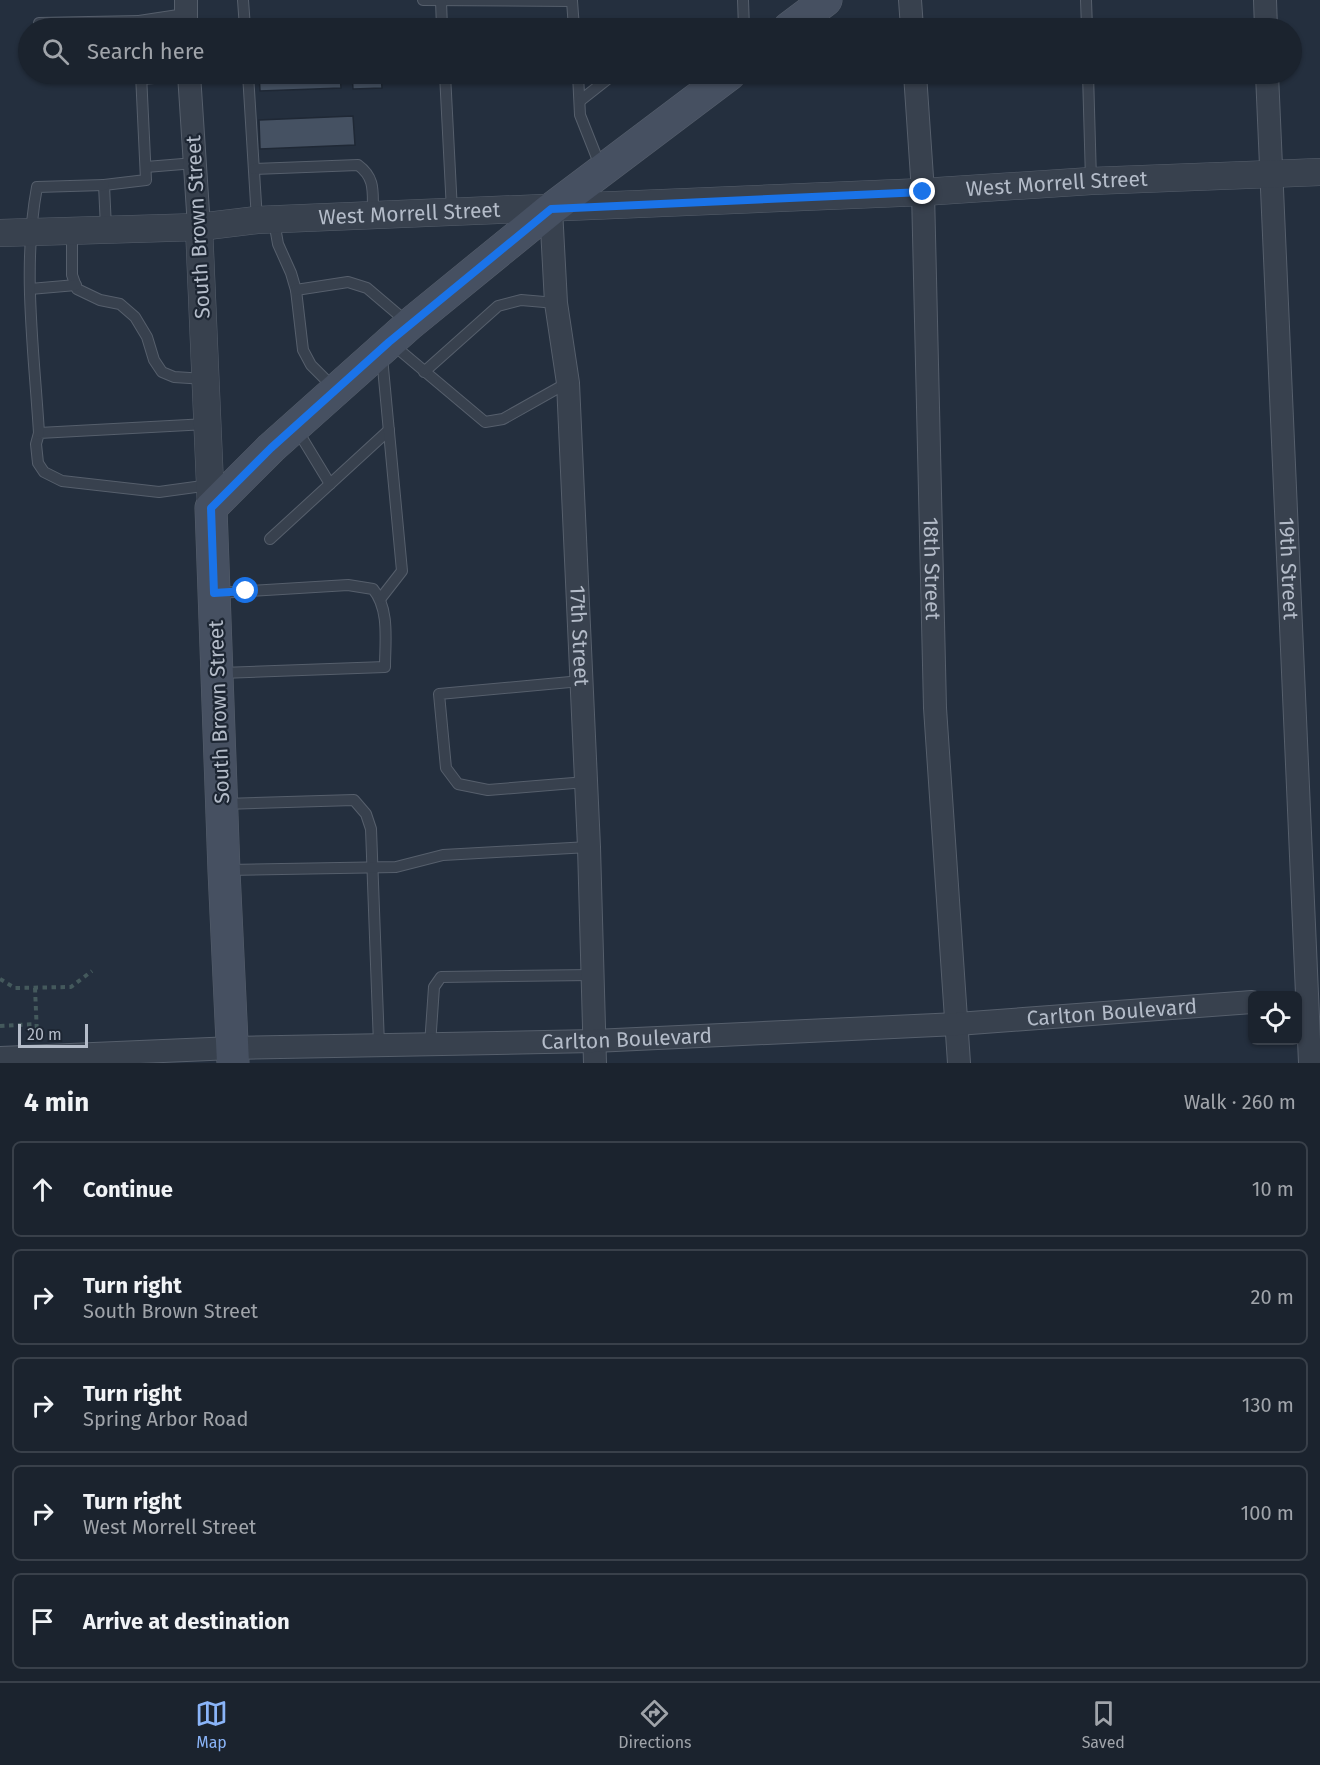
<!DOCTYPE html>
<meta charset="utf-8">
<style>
:root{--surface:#1b232e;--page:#282f3a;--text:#f1f3f6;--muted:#a0a4aa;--line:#39404a;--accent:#8ab4f8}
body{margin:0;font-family:"Fira Sans",sans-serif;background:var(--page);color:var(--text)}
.controls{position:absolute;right:18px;bottom:18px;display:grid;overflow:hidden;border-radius:9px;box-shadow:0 2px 4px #0004}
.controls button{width:54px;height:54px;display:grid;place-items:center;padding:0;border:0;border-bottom:2px solid var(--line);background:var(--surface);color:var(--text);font:30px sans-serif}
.scale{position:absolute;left:18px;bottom:15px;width:70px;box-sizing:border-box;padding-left:6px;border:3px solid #b4bcc9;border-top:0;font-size:16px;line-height:21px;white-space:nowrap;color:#b4bcc9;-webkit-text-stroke:4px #1d2633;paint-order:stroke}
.stop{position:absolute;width:18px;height:18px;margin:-14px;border:4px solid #1a73e8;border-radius:50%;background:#fff}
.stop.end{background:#1a73e8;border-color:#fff;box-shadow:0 2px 6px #0008}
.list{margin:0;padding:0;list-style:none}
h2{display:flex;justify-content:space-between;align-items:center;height:78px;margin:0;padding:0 24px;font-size:26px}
h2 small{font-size:20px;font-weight:400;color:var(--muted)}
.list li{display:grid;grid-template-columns:39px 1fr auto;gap:18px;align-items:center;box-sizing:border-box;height:96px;margin:0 12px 12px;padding:0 12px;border:2px solid var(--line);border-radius:9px}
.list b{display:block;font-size:22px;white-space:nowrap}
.list p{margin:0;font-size:20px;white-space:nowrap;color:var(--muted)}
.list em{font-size:20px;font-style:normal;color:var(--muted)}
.icon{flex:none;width:33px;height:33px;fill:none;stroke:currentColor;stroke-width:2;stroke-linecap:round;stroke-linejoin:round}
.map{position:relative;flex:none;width:1320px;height:1063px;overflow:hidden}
.search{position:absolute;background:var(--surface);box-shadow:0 2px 4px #0004;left:18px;right:18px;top:18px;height:66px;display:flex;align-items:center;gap:15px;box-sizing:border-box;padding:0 21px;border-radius:33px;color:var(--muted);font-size:22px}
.sheet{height:618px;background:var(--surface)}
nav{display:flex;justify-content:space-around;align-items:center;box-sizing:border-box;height:84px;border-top:2px solid var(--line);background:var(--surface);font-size:16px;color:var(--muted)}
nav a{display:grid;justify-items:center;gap:3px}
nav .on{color:var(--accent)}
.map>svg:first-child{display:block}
.building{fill:#455162;stroke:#1f2835;stroke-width:1.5}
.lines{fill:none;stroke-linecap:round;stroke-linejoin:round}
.service-casing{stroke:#565f6c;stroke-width:12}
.minor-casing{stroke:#565f6c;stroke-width:24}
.tertiary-casing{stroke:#565f6c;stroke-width:28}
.secondary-casing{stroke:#565f6c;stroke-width:33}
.path{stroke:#44595c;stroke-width:4;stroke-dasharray:4.5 4.5;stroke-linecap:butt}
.service{stroke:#38414e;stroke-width:10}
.minor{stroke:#38414e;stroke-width:22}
.tertiary{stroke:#38414e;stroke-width:27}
.secondary{stroke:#465061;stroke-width:32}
.route{stroke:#1a73e8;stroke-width:8}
.labels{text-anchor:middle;stroke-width:4.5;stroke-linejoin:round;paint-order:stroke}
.street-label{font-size:21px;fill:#b4bcc9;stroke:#1d2633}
</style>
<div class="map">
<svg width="1320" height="1063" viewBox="0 0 1320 1063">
<rect width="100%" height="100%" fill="#242f3e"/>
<g class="building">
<path d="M 411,20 L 412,28 L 385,28 L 385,22 Z"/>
<path d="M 259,74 L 340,74 L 341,88 L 260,91 Z"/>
<path d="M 352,74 L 381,74 L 382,88 L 353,89 Z"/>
<path d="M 353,116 L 355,145 L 260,149 L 259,120 Z"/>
</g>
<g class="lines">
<g class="service-casing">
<g id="service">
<path d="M 243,0 L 245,28"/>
<path d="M 423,0 L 572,1 L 574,28"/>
<path d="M 743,0 L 744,28"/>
<path d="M 1086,0 L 1087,28"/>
<path d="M 441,1 L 442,28"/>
<path d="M 39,23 L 139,21"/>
<path d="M 139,26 L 139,21 L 185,14"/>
<path d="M 248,74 L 257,220"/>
<path d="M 445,74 L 452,211"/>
<path d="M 578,74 L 580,115 L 601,168"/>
<path d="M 1088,74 L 1091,180"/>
<path d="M 142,79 L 189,75"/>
<path d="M 581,100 L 614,74"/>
<path d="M 146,167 L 195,163"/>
<path d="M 254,169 L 358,165 C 377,179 372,194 373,216"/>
<path d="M 274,221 L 278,244 L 291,273 L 296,290 L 303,350 L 311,365 L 334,388"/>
<path d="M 106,228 L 104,185 L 146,180 L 141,74"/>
<path d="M 72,231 L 72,275 L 77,289 L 100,300 L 120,304 L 135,317 L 147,337 L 154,360 L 162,372 L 174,377 L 205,379"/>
<path d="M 30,289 L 76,285"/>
<path d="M 296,290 L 348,282 L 367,288 L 407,322"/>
<path d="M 391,343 L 485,422 L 503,419 L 567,383"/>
<path d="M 424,372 L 498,306 L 521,300 L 556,303"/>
<path d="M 207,424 L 39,433 L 36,444 L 38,463 L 44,472 L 62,481 L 159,492 L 210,485"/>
<path d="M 296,428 L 330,484"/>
<path d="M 39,433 C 34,351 22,267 37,187 L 104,185"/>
<path d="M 270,539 L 389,430"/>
<path d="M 218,593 L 348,585 L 373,589 C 390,609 385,642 385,667 L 221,673"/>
<path d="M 381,598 L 402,571 L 382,357"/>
<path d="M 581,681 L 439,694 L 446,768 L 458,784 L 488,790 L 586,782"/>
<path d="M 224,804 L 354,800 L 366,814 L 371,829 L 379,1045"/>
<path d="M 227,870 L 396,867 L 443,855 L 589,847"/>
<path d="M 430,1045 L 434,987 L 441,977 L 592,975"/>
</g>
</g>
<g class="minor-casing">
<g id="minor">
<path d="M 910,0 L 912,28"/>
<path d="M 1265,0 L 1266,28"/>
<path d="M 186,28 L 186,0"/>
<path d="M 189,74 L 199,227"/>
<path id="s1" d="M 915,74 L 923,192 L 935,708 L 959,1063"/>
<path id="s2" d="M 1267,74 L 1310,1063"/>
<path id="s3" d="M 551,209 L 556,303 L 568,383 L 589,847 L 595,1063"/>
<path id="s4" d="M 0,1058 L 233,1048 L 594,1041 L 957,1024 L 1252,1002"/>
</g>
</g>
<g class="tertiary-casing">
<g id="tertiary">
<path d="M 199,227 L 211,508"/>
<path id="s5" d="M 0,233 L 199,227 L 257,220 L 923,192 L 1091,181 L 1320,172"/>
</g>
</g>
<g class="secondary-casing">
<g id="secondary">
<path d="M 789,28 L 826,0"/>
<path d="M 233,1063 L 224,871 L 211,508 L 271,448 L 410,324 L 551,209 L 730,74"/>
</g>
</g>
<g class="path">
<path d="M 0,979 L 15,988 L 71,987 L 92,971"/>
<path d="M 35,988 L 37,1034"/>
<path d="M 0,1026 L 36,1024"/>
</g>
<use href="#service" class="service"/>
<use href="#minor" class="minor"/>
<use href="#tertiary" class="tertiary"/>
<use href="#secondary" class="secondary"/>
</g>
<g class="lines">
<path class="route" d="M 246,591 L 214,593 L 211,508 L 271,448 L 389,342 L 551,209 L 923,192"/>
</g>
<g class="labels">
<g class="street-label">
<text dy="7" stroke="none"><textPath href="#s5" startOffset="1058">West Morrell Street</textPath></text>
<text dy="7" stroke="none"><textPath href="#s5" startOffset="410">West Morrell Street</textPath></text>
<text transform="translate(198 227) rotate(-93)" y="7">South Brown Street</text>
<text dy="7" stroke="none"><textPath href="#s1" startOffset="495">18th Street</textPath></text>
<text dy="7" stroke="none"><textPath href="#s2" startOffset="495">19th Street</textPath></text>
<text dy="7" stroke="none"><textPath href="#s3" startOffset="428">17th Street</textPath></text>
<text transform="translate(219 712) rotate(-92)" y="7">South Brown Street</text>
<text dy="7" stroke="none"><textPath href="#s4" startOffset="1113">Carlton Boulevard</textPath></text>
<text dy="7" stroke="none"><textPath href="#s4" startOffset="627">Carlton Boulevard</textPath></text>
</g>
</g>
</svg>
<div class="controls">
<button><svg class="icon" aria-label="locate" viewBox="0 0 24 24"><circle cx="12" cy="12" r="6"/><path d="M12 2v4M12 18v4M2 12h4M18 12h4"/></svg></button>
</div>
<div class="scale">20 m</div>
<div class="stop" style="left:246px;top:591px"></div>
<div class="stop end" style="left:923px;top:192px"></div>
<div class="search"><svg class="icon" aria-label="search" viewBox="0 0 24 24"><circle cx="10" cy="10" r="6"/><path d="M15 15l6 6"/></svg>Search here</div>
</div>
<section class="sheet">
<h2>4 min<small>Walk · 260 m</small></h2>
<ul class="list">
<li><svg class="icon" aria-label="ahead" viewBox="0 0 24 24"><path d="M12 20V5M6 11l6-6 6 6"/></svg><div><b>Continue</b></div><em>10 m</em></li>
<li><svg class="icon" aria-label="right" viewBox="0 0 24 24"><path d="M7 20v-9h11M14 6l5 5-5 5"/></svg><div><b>Turn right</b><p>South Brown Street</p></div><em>20 m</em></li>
<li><svg class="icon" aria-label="right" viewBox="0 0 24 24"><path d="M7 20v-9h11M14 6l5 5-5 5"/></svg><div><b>Turn right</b><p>Spring Arbor Road</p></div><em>130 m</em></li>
<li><svg class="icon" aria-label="right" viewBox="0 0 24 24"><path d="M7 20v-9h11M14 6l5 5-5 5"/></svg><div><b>Turn right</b><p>West Morrell Street</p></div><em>100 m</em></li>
<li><svg class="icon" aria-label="arrive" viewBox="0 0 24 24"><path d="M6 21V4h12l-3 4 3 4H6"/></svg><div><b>Arrive at destination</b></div></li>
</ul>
</section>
<nav>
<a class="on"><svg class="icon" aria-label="map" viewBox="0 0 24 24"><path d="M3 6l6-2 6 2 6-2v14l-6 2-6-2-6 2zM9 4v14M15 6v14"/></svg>Map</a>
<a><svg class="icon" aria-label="directions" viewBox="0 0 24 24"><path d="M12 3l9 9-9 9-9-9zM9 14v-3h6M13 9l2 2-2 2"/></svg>Directions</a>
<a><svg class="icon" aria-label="saved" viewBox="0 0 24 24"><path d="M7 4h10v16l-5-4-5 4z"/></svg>Saved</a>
</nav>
